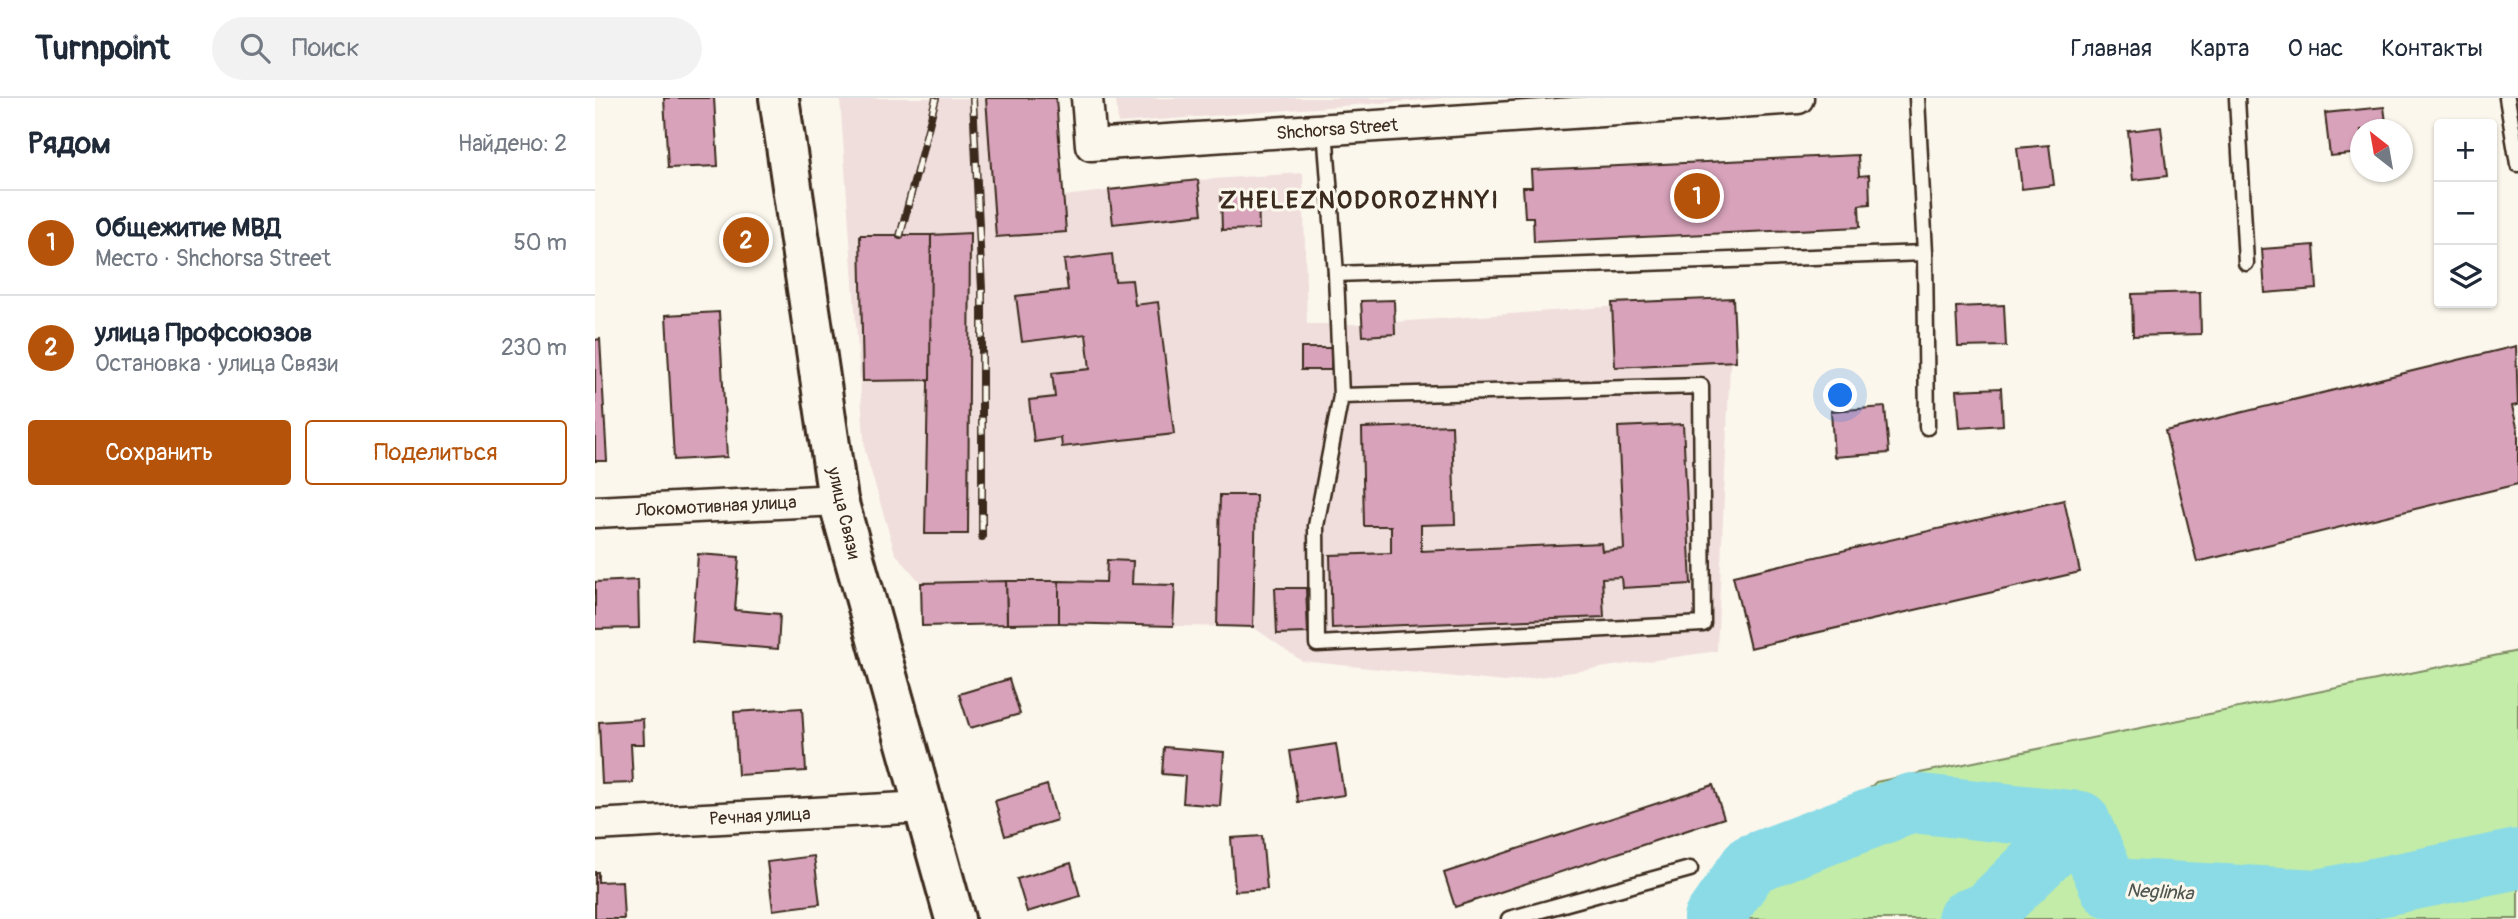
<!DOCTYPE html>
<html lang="ru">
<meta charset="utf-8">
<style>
:root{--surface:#fff;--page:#f2f2f3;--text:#1f2937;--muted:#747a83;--line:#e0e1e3;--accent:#b45309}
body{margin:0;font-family:Pangolin,sans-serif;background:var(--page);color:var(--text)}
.controls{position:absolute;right:21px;top:21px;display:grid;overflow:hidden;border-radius:7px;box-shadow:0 2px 5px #0004}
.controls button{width:63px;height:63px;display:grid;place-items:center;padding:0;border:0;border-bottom:2px solid var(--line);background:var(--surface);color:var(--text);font:35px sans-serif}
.compass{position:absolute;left:1755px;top:21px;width:63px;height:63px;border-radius:50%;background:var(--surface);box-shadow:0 2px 5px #0004;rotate:329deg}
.you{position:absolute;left:1246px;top:298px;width:24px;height:24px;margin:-18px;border:5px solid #fff;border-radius:50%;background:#1a73e8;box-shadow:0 0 0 10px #1a73e833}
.badge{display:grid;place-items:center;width:46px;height:46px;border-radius:50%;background:var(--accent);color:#fff;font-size:23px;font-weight:700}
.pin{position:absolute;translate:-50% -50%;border:4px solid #fff;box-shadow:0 2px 7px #0006}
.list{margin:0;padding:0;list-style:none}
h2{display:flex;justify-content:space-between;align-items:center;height:91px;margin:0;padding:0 28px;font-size:30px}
h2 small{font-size:23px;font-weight:400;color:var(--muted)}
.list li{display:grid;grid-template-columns:46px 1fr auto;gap:21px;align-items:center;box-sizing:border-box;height:105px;padding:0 28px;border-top:2px solid var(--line)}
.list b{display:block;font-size:26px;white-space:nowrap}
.list p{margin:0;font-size:23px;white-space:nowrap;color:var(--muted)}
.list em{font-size:23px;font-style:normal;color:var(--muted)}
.actions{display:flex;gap:14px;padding:21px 28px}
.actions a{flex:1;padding:16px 0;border:2px solid var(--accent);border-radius:7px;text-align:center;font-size:24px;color:var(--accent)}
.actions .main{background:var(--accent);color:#fff}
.icon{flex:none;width:38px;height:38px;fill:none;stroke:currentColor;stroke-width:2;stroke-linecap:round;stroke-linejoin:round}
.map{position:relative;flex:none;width:1923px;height:821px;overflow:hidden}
header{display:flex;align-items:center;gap:42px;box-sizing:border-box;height:98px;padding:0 35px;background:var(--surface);border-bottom:2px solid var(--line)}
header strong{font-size:33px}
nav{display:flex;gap:38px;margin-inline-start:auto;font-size:24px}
.search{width:490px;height:63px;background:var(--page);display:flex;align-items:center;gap:18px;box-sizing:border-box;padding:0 24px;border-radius:38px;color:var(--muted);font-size:26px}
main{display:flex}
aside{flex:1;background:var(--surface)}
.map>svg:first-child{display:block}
.built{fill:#f0dedd}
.green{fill:#c2eca8;stroke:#7e8b63;stroke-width:2}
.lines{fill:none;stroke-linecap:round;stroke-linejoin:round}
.river{stroke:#8bdbe6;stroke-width:60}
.building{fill:#d7a2ba;stroke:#3b2a1e;stroke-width:2}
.service-casing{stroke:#3b2a1e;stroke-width:19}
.minor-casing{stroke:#3b2a1e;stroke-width:35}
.secondary-casing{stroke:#3b2a1e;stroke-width:44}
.service{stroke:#fbf7ec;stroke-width:14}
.minor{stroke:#fbf7ec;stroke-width:30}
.secondary{stroke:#fbf7ec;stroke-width:38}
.rail-casing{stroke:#3b2a1e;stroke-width:8}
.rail{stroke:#fbf7ec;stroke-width:5;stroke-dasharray:16;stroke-linecap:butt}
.labels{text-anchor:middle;stroke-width:6;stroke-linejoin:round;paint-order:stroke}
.street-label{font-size:18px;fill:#3b2a1e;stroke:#fbf7ec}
.water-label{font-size:19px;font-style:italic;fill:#4f5650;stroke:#fbf7ec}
.district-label{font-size:24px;font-weight:bold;letter-spacing:2px;fill:#3b2a1e;stroke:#fbf7ec}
</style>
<header>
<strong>Turnpoint</strong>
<div class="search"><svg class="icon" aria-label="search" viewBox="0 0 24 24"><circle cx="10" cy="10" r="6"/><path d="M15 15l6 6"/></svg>Поиск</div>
<nav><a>Главная</a><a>Карта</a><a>О нас</a><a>Контакты</a></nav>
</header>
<main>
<aside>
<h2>Рядом<small>Найдено: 2</small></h2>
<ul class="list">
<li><span class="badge">1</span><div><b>Общежитие МВД</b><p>Место · Shchorsa Street</p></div><em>50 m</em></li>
<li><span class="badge">2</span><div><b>улица Профсоюзов</b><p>Остановка · улица Связи</p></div><em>230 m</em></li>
</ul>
<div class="actions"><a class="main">Сохранить</a><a>Поделиться</a></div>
</aside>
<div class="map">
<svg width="1923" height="821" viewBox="0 0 1923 821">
<rect width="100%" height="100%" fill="#fbf7ec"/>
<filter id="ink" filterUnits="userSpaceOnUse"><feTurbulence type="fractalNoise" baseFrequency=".0143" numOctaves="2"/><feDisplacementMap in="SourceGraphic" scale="14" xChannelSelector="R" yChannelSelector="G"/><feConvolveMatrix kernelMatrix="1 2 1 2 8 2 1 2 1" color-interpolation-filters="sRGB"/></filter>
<g filter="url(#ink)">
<g class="built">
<path d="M 245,0 L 461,0 L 469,98 L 603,82 L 708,75 L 712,226 L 767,226 L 766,203 L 799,202 L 800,224 L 1138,200 L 1122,553 L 909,584 L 707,563 L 658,529 L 578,528 L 326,485 L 300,455 L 270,353 Z"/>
<path d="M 521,0 L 853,0 L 523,25 Z"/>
</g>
<path class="green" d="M 1923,553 L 1923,821 L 1104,821 L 1158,802 L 1281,684 Z"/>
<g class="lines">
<g class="river">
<path d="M 1118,821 L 1156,766 L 1317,705 L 1485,723 L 1515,790 L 1724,801 L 1923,761"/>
<path d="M 1372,821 L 1392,814 L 1485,723"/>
</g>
</g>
<g class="building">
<path d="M 69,0 L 119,0 L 123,68 L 73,70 Z"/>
<path d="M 391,0 L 461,0 L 471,134 L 401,139 Z"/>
<path d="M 1789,9 L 1792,32 L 1766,32 L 1766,55 L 1735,58 L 1730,15 Z"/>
<path d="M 1566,29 L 1572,78 L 1538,82 L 1533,33 Z"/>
<path d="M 1454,47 L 1459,87 L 1427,91 L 1422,50 Z"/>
<path d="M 1263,57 L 1264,78 L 1274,77 L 1275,106 L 1264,107 L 1265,129 L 939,144 L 938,119 L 930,119 L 928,89 L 937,89 L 936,72 Z"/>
<path d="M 603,82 L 607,116 L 518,126 L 514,92 Z"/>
<path d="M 663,96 L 664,131 L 627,132 L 626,97 Z"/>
<path d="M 375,135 L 373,436 L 330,436 L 336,137 Z"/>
<path d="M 265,137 L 336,137 L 335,282 L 268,283 Z"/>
<path d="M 1719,147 L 1722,191 L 1670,195 L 1667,151 Z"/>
<path d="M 517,156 L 520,183 L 537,182 L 540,207 L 563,204 L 579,336 L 467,349 L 466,340 L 439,344 L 434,302 L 460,299 L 457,275 L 495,271 L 491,236 L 427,244 L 421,198 L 473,192 L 469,162 Z"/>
<path d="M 1605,194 L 1606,236 L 1538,238 L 1537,196 Z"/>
<path d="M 1138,200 L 1141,263 L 1020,269 L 1017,205 Z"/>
<path d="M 799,202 L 800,236 L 768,238 L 766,203 Z"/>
<path d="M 1409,207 L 1411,248 L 1363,249 L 1361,209 Z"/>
<path d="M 124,214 L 132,359 L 79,362 L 71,217 Z"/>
<path d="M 5,241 L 12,363 L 0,363 L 0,242 Z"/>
<path d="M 1921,248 L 1923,307 L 1917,308 L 1923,333 L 1923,386 L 1602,464 L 1570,333 Z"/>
<rect x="706" y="250" width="30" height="22"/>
<path d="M 1406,290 L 1408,327 L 1365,330 L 1362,292 Z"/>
<path d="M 1290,309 L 1294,355 L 1239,359 L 1236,313 Z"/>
<path d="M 1088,326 L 1096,486 L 1027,490 L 1026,479 L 1007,480 L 1009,519 L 737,530 L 735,457 L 796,455 L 796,428 L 769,428 L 767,330 L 857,327 L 860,426 L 826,427 L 826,453 L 1006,445 L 1007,453 L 1029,451 L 1023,329 Z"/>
<path d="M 625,397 L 661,397 L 658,529 L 622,528 Z"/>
<path d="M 1469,402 L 1485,474 L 1155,550 L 1138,478 Z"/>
<path d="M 103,456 L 144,459 L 140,512 L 185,516 L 183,551 L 97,544 Z"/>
<path d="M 512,462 L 538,463 L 537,486 L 580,487 L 578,528 L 464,525 L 464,483 L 511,484 Z"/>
<path d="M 43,482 L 44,530 L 0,531 L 0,484 Z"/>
<path d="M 411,483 L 464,483 L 464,525 L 412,526 Z"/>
<path d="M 411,483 L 412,526 L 327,528 L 326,485 Z"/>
<path d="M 680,490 L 711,490 L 713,535 L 682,536 Z"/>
<path d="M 414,581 L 425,616 L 375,630 L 364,596 Z"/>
<path d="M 207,610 L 211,673 L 143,677 L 139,614 Z"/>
<path d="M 48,621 L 49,646 L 36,646 L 38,685 L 7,686 L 4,624 Z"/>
<path d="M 741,646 L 749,697 L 703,704 L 695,653 Z"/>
<path d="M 569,649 L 629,654 L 625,708 L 588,705 L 590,678 L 567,676 Z"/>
<path d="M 452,687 L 462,722 L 410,738 L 400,703 Z"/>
<path d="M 1118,687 L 1129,720 L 860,809 L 849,775 Z"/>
<path d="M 667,738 L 672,791 L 640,793 L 636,740 Z"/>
<path d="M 219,758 L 225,806 L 178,812 L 172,764 Z"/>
<path d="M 476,765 L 485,798 L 432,814 L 422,781 Z"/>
<path d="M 0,774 L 3,774 L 3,784 L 27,783 L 29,821 L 0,821 Z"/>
</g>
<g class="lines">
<g class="service-casing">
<g id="service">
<path d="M 1322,0 L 1330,155 L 1332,329"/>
<path d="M 1642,0 L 1651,165"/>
<path d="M 1912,0 L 1923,66"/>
<path d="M 730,31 L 741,176 L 746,298 L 721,428 L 722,546 L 1108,526 L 1106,288 L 746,298"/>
<path d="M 741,176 L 1330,155"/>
<path d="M 914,821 L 1095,771"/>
</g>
</g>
<g class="minor-casing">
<g id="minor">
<path d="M 492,0 L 496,47 L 1203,0"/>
<path d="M 0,414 L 243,402"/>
<path d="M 0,727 L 329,709"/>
</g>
</g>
<g class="secondary-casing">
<path id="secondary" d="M 184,0 L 243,402 L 360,821"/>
</g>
<use href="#service" class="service"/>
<use href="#minor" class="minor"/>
<use href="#secondary" class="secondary"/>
<g class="rail-casing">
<g id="rail">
<path d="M 378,0 L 387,192 L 387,439"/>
<path d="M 305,138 L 341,0"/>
</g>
</g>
<use href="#rail" class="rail"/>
</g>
</g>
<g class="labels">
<g class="street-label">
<text transform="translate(742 31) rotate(-4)" y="6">Shchorsa Street</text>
<text transform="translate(121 408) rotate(-3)" y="6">Локомотивная улица</text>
<text transform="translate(249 415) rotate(77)" y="6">улица Связи</text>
<text transform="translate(165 718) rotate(-3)" y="6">Речная улица</text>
</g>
<g class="water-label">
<text transform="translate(1565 793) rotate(3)" y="7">Neglinka</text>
</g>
<g class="district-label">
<text x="765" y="110">ZHELEZNODOROZHNYI</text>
</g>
</g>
</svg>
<div class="controls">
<button>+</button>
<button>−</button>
<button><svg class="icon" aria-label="layers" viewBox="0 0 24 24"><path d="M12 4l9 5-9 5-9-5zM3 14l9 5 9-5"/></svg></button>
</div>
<svg class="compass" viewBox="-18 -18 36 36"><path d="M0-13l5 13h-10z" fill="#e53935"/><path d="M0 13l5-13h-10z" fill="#747a83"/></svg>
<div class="you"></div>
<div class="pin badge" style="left:1102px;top:98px">1</div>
<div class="pin badge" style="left:151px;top:142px">2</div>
</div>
</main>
